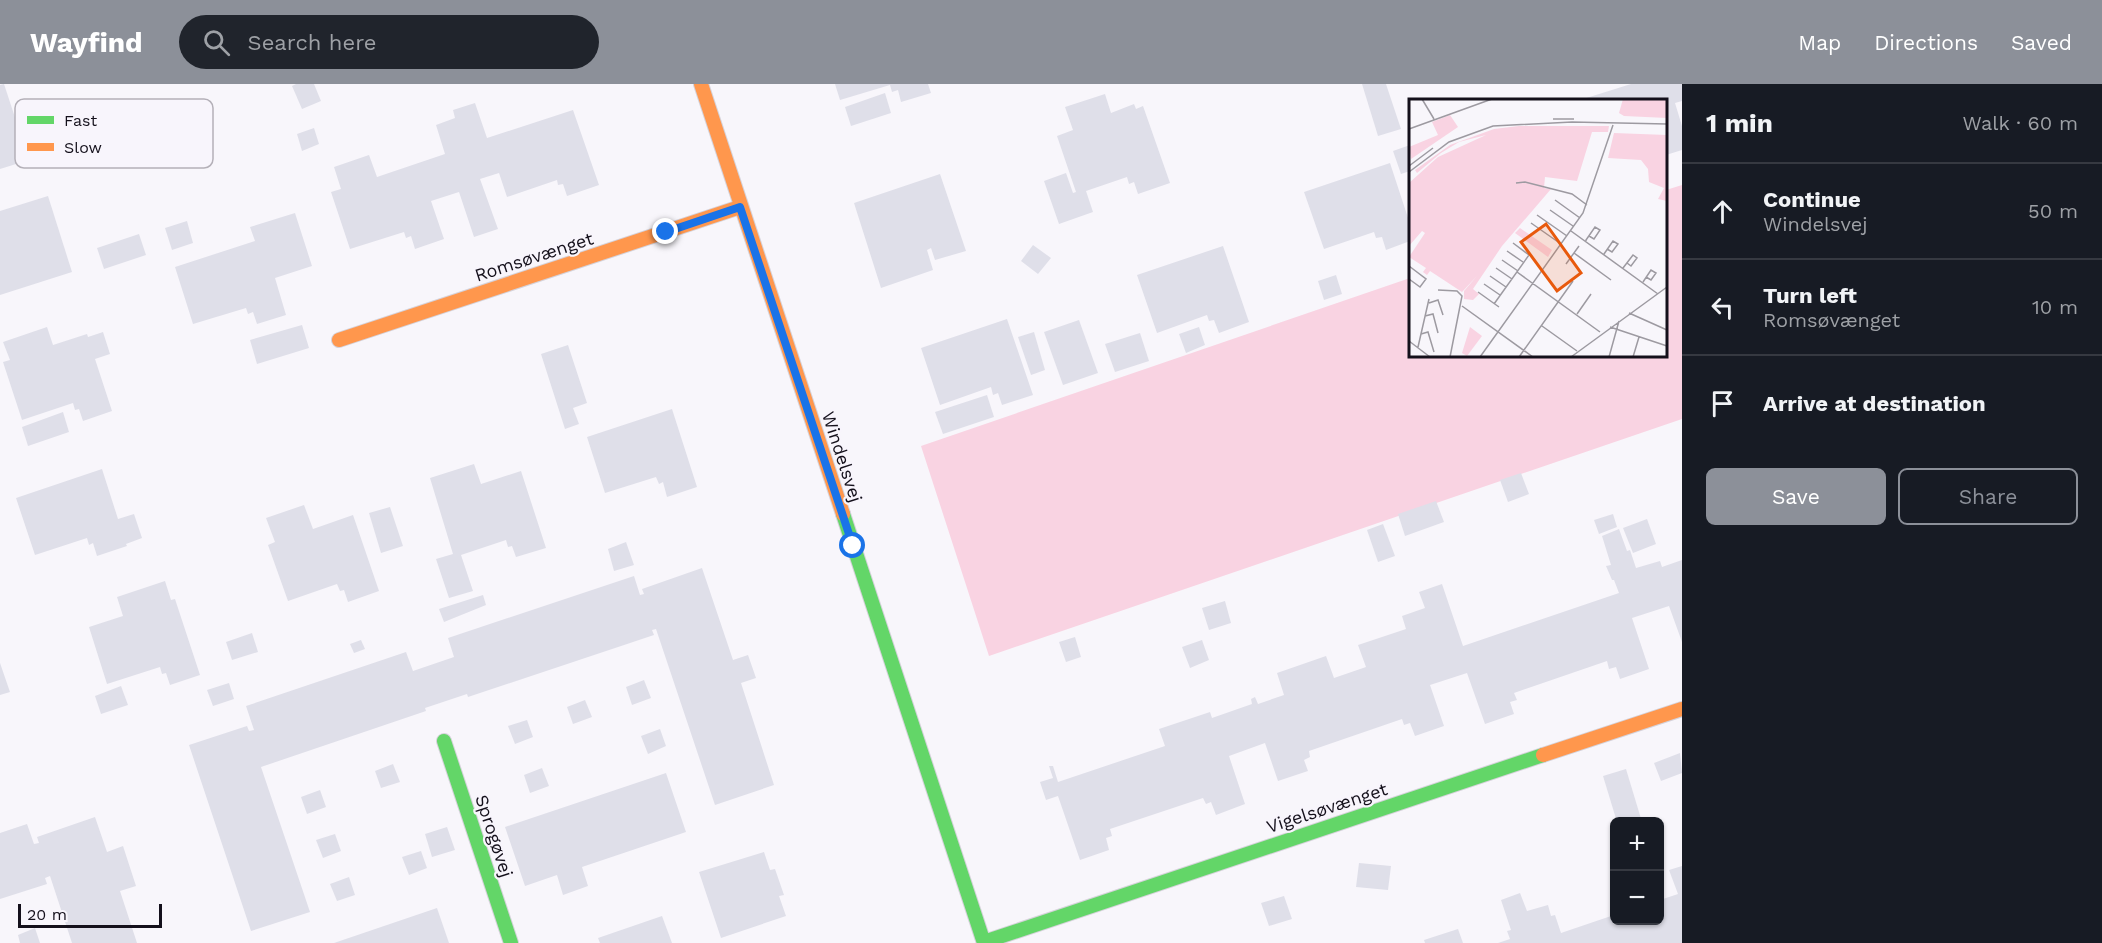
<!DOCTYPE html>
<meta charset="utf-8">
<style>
:root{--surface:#171b24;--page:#20242c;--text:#f1f3f6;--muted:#9ea1a6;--line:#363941;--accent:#8c9099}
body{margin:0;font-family:"Work Sans",sans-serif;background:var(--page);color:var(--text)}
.controls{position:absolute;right:18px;bottom:18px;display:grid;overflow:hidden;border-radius:9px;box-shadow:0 2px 4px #0004}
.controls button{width:54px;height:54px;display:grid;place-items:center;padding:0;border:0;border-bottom:2px solid var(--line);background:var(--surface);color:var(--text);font:30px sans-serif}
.scale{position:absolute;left:18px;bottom:15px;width:144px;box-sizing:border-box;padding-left:6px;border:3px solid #14101b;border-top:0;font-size:16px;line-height:21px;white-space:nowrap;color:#14101b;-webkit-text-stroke:4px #f8f5fc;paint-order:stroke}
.stop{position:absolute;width:18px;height:18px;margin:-14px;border:4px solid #1a73e8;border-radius:50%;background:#fff}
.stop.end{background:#1a73e8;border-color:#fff;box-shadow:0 2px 6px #0008}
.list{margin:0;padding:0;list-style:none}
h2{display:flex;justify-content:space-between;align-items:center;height:78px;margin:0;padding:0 24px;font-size:26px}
h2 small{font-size:20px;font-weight:400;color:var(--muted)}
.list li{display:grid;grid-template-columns:39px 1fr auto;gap:18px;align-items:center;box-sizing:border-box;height:96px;padding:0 24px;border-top:2px solid var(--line)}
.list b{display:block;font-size:22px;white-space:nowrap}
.list p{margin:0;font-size:20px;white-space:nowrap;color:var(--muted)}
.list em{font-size:20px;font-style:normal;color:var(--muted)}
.actions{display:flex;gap:12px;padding:18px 24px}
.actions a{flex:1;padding:14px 0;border:2px solid var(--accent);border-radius:9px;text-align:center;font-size:21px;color:var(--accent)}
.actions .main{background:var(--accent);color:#fff}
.icon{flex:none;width:33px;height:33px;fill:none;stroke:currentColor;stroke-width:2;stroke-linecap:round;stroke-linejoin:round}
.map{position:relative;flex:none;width:1682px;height:859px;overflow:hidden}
header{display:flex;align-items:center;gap:36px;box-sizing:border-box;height:84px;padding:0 30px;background:var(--accent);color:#fff}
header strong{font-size:28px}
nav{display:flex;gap:33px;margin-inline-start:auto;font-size:21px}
.search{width:420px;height:54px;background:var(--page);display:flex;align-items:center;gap:15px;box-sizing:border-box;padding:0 21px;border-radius:33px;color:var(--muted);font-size:22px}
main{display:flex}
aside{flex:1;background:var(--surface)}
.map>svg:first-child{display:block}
.green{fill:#f9d3e2}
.building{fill:#dfdfe9}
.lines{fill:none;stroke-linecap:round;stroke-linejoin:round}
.fast-casing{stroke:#d5d2da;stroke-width:16}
.slow-casing{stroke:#d5d2da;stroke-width:16}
.fast{stroke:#63d668;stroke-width:14}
.slow{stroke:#ff974d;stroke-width:14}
.route{stroke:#1a73e8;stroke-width:8}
.labels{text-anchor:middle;stroke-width:4.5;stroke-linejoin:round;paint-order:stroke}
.street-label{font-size:18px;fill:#14101b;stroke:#f8f5fc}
.inset-road{fill:none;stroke:#9d9aa1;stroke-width:1.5}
.view{fill:#e8590c;fill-opacity:0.15;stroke:#e8590c;stroke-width:3}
.inset-edge{fill:none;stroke:#14101b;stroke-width:3}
.key{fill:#f8f5fc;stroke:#b4b0b8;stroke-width:1.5}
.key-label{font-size:16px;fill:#14101b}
</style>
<header>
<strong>Wayfind</strong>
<div class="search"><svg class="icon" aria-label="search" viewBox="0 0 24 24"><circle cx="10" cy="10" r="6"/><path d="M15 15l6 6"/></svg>Search here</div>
<nav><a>Map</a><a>Directions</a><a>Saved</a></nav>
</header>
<main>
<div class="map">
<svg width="1682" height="859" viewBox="0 0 1682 859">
<rect width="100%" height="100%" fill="#f8f6fb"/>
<path class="green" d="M 1682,101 L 1682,335 L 989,572 L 921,362 L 1410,194 L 1410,272 L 1666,272 L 1666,106 Z"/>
<g class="building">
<path d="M 4,0 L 29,76 L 0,85 L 0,1 Z"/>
<path d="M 296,0 L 314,0 L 321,17 L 302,25 L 292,2 Z"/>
<path d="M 835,0 L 928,0 L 931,9 L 901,18 L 898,6 L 892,8 L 890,1 L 840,16 Z"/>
<path d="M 1362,0 L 1386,0 L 1401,45 L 1378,52 Z"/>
<path d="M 1631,0 L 1682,0 L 1682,17 L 1675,19 L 1682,42 L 1682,66 L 1666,71 L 1666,16 L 1580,16 Z"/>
<path d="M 885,9 L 891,29 L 851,42 L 845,23 Z"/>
<path d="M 1105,10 L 1111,29 L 1134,20 L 1136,25 L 1143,22 L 1170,99 L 1138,110 L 1134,98 L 1129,100 L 1127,93 L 1086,107 L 1093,128 L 1059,140 L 1044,97 L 1066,89 L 1073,109 L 1076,108 L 1057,52 L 1073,46 L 1065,23 Z"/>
<path d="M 475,19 L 487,54 L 573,26 L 599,101 L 567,112 L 563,100 L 558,101 L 557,96 L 507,113 L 499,89 L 480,95 L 498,145 L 474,153 L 459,108 L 431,117 L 444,155 L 415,165 L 411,152 L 406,154 L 404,148 L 350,165 L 331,108 L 341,105 L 334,83 L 369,71 L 377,93 L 445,70 L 436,41 L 455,34 L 453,26 Z"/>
<path d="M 314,44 L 319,60 L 302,67 L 297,50 Z"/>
<path d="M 1410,61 L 1410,87 L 1401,90 L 1393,67 Z"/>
<path d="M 1390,79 L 1410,140 L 1410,157 L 1386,166 L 1382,153 L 1376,154 L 1374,148 L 1324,165 L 1304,108 Z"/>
<path d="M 940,90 L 966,167 L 935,176 L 931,164 L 927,166 L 933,186 L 881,204 L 854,119 Z"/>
<path d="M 48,112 L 72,188 L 0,211 L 0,127 Z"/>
<path d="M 295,129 L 312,182 L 275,194 L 286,231 L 257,240 L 253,228 L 248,230 L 246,224 L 193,240 L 175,183 L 255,157 L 250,143 Z"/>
<path d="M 187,137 L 193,159 L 172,166 L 165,144 Z"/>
<path d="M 139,150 L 146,171 L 104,185 L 97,164 Z"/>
<path d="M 1033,161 L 1051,174 L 1038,190 L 1021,177 Z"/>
<path d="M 1223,162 L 1249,238 L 1219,249 L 1214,236 L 1209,237 L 1207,231 L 1157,249 L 1137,191 Z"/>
<path d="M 1336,191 L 1342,210 L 1324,216 L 1318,197 Z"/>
<path d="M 1007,235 L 1033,311 L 1002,321 L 998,309 L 993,311 L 991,303 L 940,321 L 921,264 Z"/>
<path d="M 1079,236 L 1098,289 L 1063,301 L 1044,248 Z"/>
<path d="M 302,241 L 309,264 L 257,280 L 250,256 Z"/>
<path d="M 47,243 L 53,261 L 87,250 L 88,253 L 103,248 L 110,270 L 95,275 L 112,327 L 83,337 L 79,325 L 75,326 L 73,319 L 22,336 L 3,278 L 10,276 L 3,258 Z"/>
<path d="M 1199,243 L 1205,261 L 1186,269 L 1179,250 Z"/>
<path d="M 1034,248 L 1045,286 L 1031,291 L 1018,253 Z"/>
<path d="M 1140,249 L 1149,277 L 1115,288 L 1105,260 Z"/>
<path d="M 568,261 L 587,319 L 573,324 L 579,340 L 565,345 L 541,270 Z"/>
<path d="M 987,311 L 994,333 L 943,350 L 935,328 Z"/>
<path d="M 672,325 L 697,403 L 667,413 L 663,398 L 659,400 L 656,393 L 605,409 L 587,353 Z"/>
<path d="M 63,328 L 69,348 L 28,362 L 22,343 Z"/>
<path d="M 474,380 L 481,400 L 521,387 L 546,464 L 516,473 L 512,462 L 508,463 L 506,456 L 461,471 L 473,507 L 449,514 L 436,475 L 453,470 L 430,394 Z"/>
<path d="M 102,385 L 118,435 L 134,430 L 142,454 L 126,460 L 127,462 L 97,472 L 93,459 L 89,461 L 87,454 L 35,471 L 16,414 Z"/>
<path d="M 1521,389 L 1529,410 L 1508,418 L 1500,396 Z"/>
<path d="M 1436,417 L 1444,438 L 1405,452 L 1398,430 Z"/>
<path d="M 304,421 L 313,445 L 353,431 L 379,507 L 348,518 L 344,506 L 340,507 L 337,500 L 288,517 L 268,461 L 275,458 L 266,434 Z"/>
<path d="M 390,423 L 403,462 L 381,469 L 369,429 Z"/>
<path d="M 1613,430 L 1617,443 L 1599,450 L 1594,436 Z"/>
<path d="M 1647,435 L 1656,460 L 1633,469 L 1623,444 Z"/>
<path d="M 1383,440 L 1395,472 L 1378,478 L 1367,446 Z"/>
<path d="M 1619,445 L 1627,467 L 1630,466 L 1636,484 L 1660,477 L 1662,483 L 1682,476 L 1682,558 L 1669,522 L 1632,534 L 1649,585 L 1620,595 L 1616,583 L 1609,585 L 1607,577 L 1514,609 L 1517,616 L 1510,618 L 1514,630 L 1485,640 L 1467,589 L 1430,601 L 1444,642 L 1415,652 L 1410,639 L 1404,641 L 1402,635 L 1309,667 L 1310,673 L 1304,676 L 1308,687 L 1278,697 L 1265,659 L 1229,672 L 1245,720 L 1216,731 L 1211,718 L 1206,720 L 1203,714 L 1110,745 L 1112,752 L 1106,754 L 1109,766 L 1080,776 L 1058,712 L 1046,716 L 1040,698 L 1053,694 L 1049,682 L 1053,682 L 1058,698 L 1165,662 L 1159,645 L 1210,628 L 1212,634 L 1252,620 L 1251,615 L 1255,613 L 1258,620 L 1284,611 L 1277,589 L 1326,572 L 1334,594 L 1366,583 L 1358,561 L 1406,545 L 1402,532 L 1425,524 L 1419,508 L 1442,500 L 1463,562 L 1619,509 L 1614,496 L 1612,496 L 1606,482 L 1611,481 L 1602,452 Z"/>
<path d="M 626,458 L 634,481 L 614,487 L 608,465 Z"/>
<path d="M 702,484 L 733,576 L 748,571 L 756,594 L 741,599 L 774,701 L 715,721 L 656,545 L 652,546 L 654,551 L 468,613 L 467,610 L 425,624 L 426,627 L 261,683 L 310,828 L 251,847 L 189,661 L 247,642 L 249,647 L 254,646 L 246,622 L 406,568 L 413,587 L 454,573 L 448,554 L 634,492 L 640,511 L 644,510 L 642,505 Z"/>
<path d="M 165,497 L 171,516 L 175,515 L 200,591 L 170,601 L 166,589 L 162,590 L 160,583 L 107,600 L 89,543 L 123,532 L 117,513 Z"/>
<path d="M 483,511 L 486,521 L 444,538 L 439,525 Z"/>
<path d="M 1225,517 L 1231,539 L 1209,546 L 1202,524 Z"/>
<path d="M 252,549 L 258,568 L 232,576 L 226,558 Z"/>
<path d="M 1075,553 L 1081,573 L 1066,578 L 1059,558 Z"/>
<path d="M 361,556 L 365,565 L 354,569 L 350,560 Z"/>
<path d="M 1202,556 L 1209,576 L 1190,584 L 1182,563 Z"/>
<path d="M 0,579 L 10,608 L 0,611 Z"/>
<path d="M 644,596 L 651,614 L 632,621 L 626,603 Z"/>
<path d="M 229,599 L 234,615 L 213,622 L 207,606 Z"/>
<path d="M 121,602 L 128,621 L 101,630 L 95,612 Z"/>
<path d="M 585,616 L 592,633 L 573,640 L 567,623 Z"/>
<path d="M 527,636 L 533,653 L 515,660 L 508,642 Z"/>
<path d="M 660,645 L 666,662 L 648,670 L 641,652 Z"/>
<path d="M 1680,669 L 1682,689 L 1661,697 L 1654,679 Z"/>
<path d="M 393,680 L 400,698 L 381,704 L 375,687 Z"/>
<path d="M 542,684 L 549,702 L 530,709 L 524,691 Z"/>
<path d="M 1626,685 L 1642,738 L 1617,738 L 1603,692 Z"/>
<path d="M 666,689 L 686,748 L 582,783 L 588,802 L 563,811 L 557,791 L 525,802 L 505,743 Z"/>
<path d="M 320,706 L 326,723 L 307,730 L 301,713 Z"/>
<path d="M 95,733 L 107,768 L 123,762 L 136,802 L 120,807 L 137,859 L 72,859 L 50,792 L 45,794 L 47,800 L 0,815 L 0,749 L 27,740 L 34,760 L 39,759 L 37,753 Z"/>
<path d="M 447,743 L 455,766 L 432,773 L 425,750 Z"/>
<path d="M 335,750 L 341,767 L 323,774 L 316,756 Z"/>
<path d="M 421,767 L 427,784 L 409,791 L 402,773 Z"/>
<path d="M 764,768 L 770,786 L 775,785 L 784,811 L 779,812 L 786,832 L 721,854 L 699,788 Z"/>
<path d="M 1359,779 L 1391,782 L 1388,806 L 1356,803 Z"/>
<path d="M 1682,782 L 1682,859 L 1498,859 L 1510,855 L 1507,847 L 1511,846 L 1501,816 L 1520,809 L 1527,827 L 1548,821 L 1551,832 L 1555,831 L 1561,849 L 1614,831 L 1614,836 L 1660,836 L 1660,816 L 1678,810 L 1669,786 Z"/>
<path d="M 349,793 L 355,811 L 337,817 L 330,800 Z"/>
<path d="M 1284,812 L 1292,835 L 1269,842 L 1261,819 Z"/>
<path d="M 437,824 L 449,859 L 334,859 Z"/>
<path d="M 662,832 L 672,859 L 600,859 L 598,854 Z"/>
<path d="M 35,844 L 40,859 L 20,859 L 18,851 Z"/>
<path d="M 1458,845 L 1463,859 L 1425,859 L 1424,856 Z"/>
</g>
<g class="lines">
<g class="fast-casing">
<g id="fast">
<path d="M 843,430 L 984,859"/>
<path d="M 444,657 L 511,859"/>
<path d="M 984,858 L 1543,671"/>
</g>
</g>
<g class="slow-casing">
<g id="slow">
<path d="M 701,0 L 843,430"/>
<path d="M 339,256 L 740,123"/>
<path d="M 1543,671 L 1682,625"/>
</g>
</g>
<use href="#fast" class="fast"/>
<use href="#slow" class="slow"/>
</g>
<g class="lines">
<path class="route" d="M 666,148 L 740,123 L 853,462"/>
</g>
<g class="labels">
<g class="street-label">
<text transform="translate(534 173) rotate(-18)" y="6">Romsøvænget</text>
<text transform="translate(842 373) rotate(72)" y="6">Windelsvej</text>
<text transform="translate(1327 724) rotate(-18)" y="6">Vigelsøvænget</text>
<text transform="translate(494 752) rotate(72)" y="6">Sprogøvej</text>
</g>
</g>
<g transform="translate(1409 15)">
<rect width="258" height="258" fill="#f8f6fb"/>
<path d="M 214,0 L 258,0 L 258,19 L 215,17 L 210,14 ZM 41,16 L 49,28 L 2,60 L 0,48 L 29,36 L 23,23 ZM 110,27 L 200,27 L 199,33 L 183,33 L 168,82 L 136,78 L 135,89 L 142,90 L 93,147 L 64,190 L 70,195 L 64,201 L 55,200 L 55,192 L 68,177 L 53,193 L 21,172 L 18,176 L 14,173 L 17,169 L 0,158 L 16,134 L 13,132 L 0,147 L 0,84 L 29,58 L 77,36 L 50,43 L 32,54 L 8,74 L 6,71 L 41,46 L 85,30 ZM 205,34 L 258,36 L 258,102 L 249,100 L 255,89 L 240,83 L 239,70 L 232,61 L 199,59 ZM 111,129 L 143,151 L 139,158 L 106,134 ZM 61,228 L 73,237 L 58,257 L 53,254 Z" fill="#f9d3e2"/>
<path class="inset-road" d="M 13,0 L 25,20M 144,20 L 165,20M 0,30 L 83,0M 0,67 L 24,49M 0,73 L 40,43 L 84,27 L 163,23 L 258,25M 107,84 L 116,83 L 163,95 L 178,106M 146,101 L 171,119M 141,111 L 164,127M 128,116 L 158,137M 122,124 L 152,145M 162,132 L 249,195M 177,142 L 177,141 L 186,128 L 191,131 L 185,140 L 180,137M 98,152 L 114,163M 165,154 L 202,181M 195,155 L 204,142 L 209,145 L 203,153 L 198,150M 93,161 L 109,172M 157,165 L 170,147M 0,167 L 17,180 L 11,188 L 0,180M 87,169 L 103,180M 214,169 L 224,156 L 228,159 L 222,167 L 218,164M 108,173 L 191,233M 81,177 L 97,188M 234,183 L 242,171 L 247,174 L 242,181 L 237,178M 75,185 L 91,196M 29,191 L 48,192 L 53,197 L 41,258M 69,193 L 90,208M 20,204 L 29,201 L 34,216M 85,205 L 120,156 L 104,144M 53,207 L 124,258M 220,214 L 258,231M 168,215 L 182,195M 16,217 L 24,215 L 29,234M 133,227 L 168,252M 201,228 L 258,247M 12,235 L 19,233 L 25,253M 0,242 L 21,258M 9,248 L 20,200M 71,258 L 174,114 L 204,26M 110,258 L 164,182M 162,258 L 258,188M 200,258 L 210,222M 224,258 L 230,238"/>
<path class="view" d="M 137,125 L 172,174 L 148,192 L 112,143 Z"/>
<rect width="258" height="258" class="inset-edge"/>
</g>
<rect x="15" y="15" width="198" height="69" rx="9" class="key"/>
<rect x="27" y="32" width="27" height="8" fill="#63d668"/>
<rect x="27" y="59" width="27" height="8" fill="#ff974d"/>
<g class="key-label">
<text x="64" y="42">Fast</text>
<text x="64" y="69">Slow</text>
</g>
</svg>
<div class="controls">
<button>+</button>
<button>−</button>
</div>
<div class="scale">20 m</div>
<div class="stop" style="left:853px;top:462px"></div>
<div class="stop end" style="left:666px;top:148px"></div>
</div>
<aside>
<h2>1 min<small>Walk · 60 m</small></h2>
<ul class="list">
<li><svg class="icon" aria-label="ahead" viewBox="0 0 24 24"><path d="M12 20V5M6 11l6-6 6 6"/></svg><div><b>Continue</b><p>Windelsvej</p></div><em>50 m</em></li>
<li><svg class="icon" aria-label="left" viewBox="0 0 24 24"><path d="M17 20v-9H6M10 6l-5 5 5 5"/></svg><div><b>Turn left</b><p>Romsøvænget</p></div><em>10 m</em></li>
<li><svg class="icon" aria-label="arrive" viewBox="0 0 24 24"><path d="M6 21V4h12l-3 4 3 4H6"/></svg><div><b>Arrive at destination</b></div></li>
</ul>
<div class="actions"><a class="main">Save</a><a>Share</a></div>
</aside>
</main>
